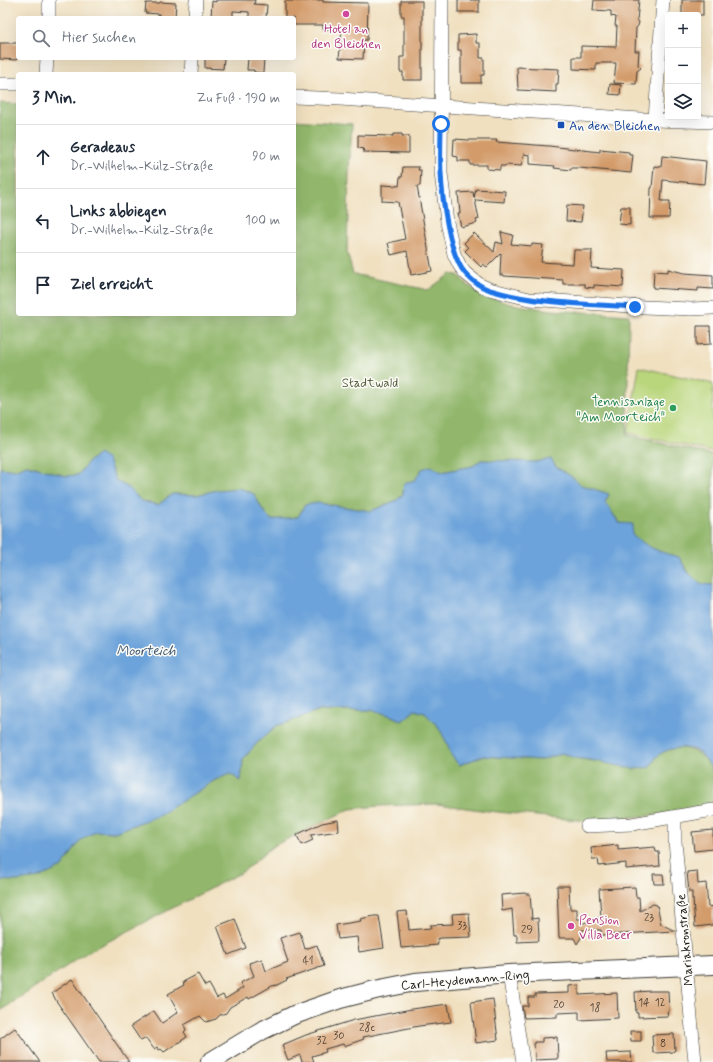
<!DOCTYPE html>
<html lang="de">
<meta charset="utf-8">
<style>
:root{--surface:#fff;--page:#f6f6f7;--text:#1f2937;--muted:#747a83;--line:#e0e1e3}
body{margin:0;font-family:Mynerve,sans-serif;background:var(--page);color:var(--text)}
.controls{position:absolute;right:12px;top:12px;display:grid;overflow:hidden;border-radius:4px;box-shadow:0 4px 16px #0002}
.controls button{width:36px;height:36px;display:grid;place-items:center;padding:0;border:0;border-bottom:1px solid var(--line);background:var(--surface);color:var(--text);font:20px sans-serif}
.stop{position:absolute;width:12px;height:12px;margin:-9px;border:3px solid #1a73e8;border-radius:50%;background:#fff}
.stop.end{background:#1a73e8;border-color:#fff;box-shadow:0 1px 4px #0008}
.list{margin:0;padding:0;list-style:none}
h2{display:flex;justify-content:space-between;align-items:center;height:52px;margin:0;padding:0 16px;font-size:17px}
h2 small{font-size:13px;font-weight:400;color:var(--muted)}
.list li{display:grid;grid-template-columns:26px 1fr auto;gap:12px;align-items:center;box-sizing:border-box;height:64px;padding:0 16px;border-top:1px solid var(--line)}
.list b{display:block;font-size:15px;white-space:nowrap}
.list p{margin:0;font-size:13px;white-space:nowrap;color:var(--muted)}
.list em{font-size:13px;font-style:normal;color:var(--muted)}
.icon{flex:none;width:22px;height:22px;fill:none;stroke:currentColor;stroke-width:2;stroke-linecap:round;stroke-linejoin:round}
.map{position:relative;flex:none;width:713px;height:1062px;overflow:hidden}
.search{position:absolute;background:var(--surface);box-shadow:0 4px 16px #0002;left:16px;top:16px;width:280px;height:44px;display:flex;align-items:center;gap:10px;box-sizing:border-box;padding:0 14px;border-radius:4px;color:var(--muted);font-size:15px}
.panel{position:absolute;background:var(--surface);box-shadow:0 4px 16px #0002;left:16px;top:72px;width:280px;height:244px;border-radius:4px}
.map>svg:first-child{display:block}
.green{fill:#b9d67c;stroke:#6a794c}
.forest{fill:#92b76c;stroke:#576a44}
.water{fill:#6ca3da;stroke:#44607b}
.building{fill:#d39b6b}
.lines{fill:none;stroke-linecap:round;stroke-linejoin:round}
.street-casing{stroke:#3c3935;stroke-width:14}
.secondary-casing{stroke:#3c3935;stroke-width:20}
.street{stroke:#fff;stroke-width:13}
.secondary{stroke:#fff;stroke-width:18}
.route{stroke:#1a73e8;stroke-width:5}
.hotel-dot{fill:#d1479c;stroke:#fdfcf7;stroke-width:1.5}
.transit-dot{fill:#1a4fb4;stroke:#fdfcf7;stroke-width:1.5}
.leisure-dot{fill:#2e9e5b;stroke:#fdfcf7;stroke-width:1.5}
.labels{text-anchor:middle;stroke-width:3;stroke-linejoin:round;paint-order:stroke}
.number-label{font-size:11px;fill:#4a3c30}
.hotel-label{font-size:13px;fill:#b23c85;stroke:#fdfcf7}
.transit-label{font-size:13px;fill:#164399;stroke:#fdfcf7;text-anchor:start}
.park-label{font-size:13px;fill:#535d3e;stroke:#fdfcf7}
.leisure-label{font-size:13px;fill:#27864d;stroke:#fdfcf7;text-anchor:end}
.street-label{font-size:13px;fill:#1c1c1c;stroke:#fdfcf7}
.water-label{font-size:14px;font-style:italic;fill:#405971;stroke:#fdfcf7}
</style>
<div class="map">
<svg width="713" height="1062" viewBox="0 0 713 1062">
<rect width="100%" height="100%" fill="#fdfcf7"/>
<filter id="ink" filterUnits="userSpaceOnUse"><feTurbulence type="fractalNoise" baseFrequency=".025" numOctaves="2"/><feDisplacementMap in="SourceGraphic" scale="8" xChannelSelector="R" yChannelSelector="G"/><feConvolveMatrix kernelMatrix="1 2 1 2 8 2 1 2 1" color-interpolation-filters="sRGB"/></filter>
<filter id="wash" filterUnits="userSpaceOnUse"><feTurbulence type="fractalNoise" baseFrequency=".012" numOctaves="4" result="noise"/><feDisplacementMap in="SourceGraphic" scale="16" xChannelSelector="R" yChannelSelector="G"/><feGaussianBlur stdDeviation="0.9" result="paint"/><feColorMatrix in="noise" values="0 0 0 0 0 0 0 0 0 0 0 0 0 0 0 0 0 1.4 0 .05"/><feComposite in="paint" operator="in"/></filter>
<g filter="url(#wash)">
<rect width="100%" height="100%" fill="#f0e0c0"/>
<path class="green" d="M 639,367 L 713,384 L 713,452 L 628,433 Z"/>
<g class="forest">
<path d="M 0,103 L 18,104 L 18,314 L 294,314 L 294,120 L 352,124 L 349,172 L 347,252 L 353,274 L 428,290 L 450,274 L 458,275 L 466,284 L 479,293 L 510,304 L 551,310 L 629,315 L 627,435 L 713,455 L 713,585 L 700,584 L 687,571 L 679,557 C 673,555 666,555 661,553 C 637,544 618,523 605,502 L 609,494 L 581,485 L 575,479 L 556,467 L 551,459 L 536,462 L 481,460 L 473,466 L 442,472 L 422,469 L 416,480 L 404,483 L 403,494 L 397,500 L 371,511 L 318,503 L 305,505 L 298,517 L 271,520 L 262,509 L 254,494 L 217,490 L 197,495 L 172,494 L 158,505 L 141,501 L 130,489 L 116,481 L 108,460 L 89,461 L 78,475 L 66,476 L 27,465 L 14,470 L 0,468 Z"/>
<path d="M 319,710 L 373,710 L 392,716 L 402,721 L 415,710 L 425,713 L 438,726 L 447,743 L 451,755 L 459,765 L 483,756 L 542,760 L 562,753 L 574,758 L 609,763 L 650,767 C 653,763 655,757 659,754 C 677,741 706,750 713,771 C 713,778 713,797 713,805 L 668,814 L 586,821 L 488,811 L 437,804 L 379,806 L 350,809 L 273,846 L 244,871 L 86,953 L 0,1011 L 0,880 L 16,881 L 62,867 L 81,840 L 96,831 L 115,832 L 160,815 L 215,780 L 230,773 L 241,781 L 243,759 L 258,742 L 276,726 L 294,720 Z"/>
</g>
<path class="water" d="M 99,454 L 108,460 L 116,481 L 130,489 L 141,501 L 158,505 L 172,494 L 197,495 L 217,490 L 240,488 L 254,494 L 262,509 L 271,520 L 298,517 L 305,505 L 318,503 L 371,511 L 397,500 L 403,494 L 404,483 L 415,480 L 422,469 L 431,466 L 442,472 L 473,466 L 481,460 L 536,462 L 551,459 L 556,467 L 575,479 L 581,485 L 609,494 L 605,502 L 619,523 L 633,524 L 632,534 C 648,548 659,552 679,557 L 687,571 L 700,584 L 713,585 L 713,771 C 709,765 705,757 700,753 C 688,745 671,747 660,754 C 656,756 653,763 650,767 L 634,769 L 591,760 L 574,758 L 562,753 L 542,760 L 483,756 L 459,765 L 451,755 L 447,743 L 438,726 L 425,713 L 415,710 L 402,721 L 392,716 L 373,710 L 319,710 L 294,720 L 276,726 L 258,742 L 243,759 L 241,781 L 230,774 L 215,780 L 160,815 L 115,832 L 96,831 L 81,840 L 62,867 L 39,878 L 16,881 L 0,880 L 0,468 L 14,470 L 27,465 L 66,476 L 78,475 L 89,461 Z"/>
<g id="blocks">
<g class="building">
<path d="M 216,0 L 255,0 L 254,4 L 267,5 L 266,18 L 249,18 L 249,12 L 233,11 L 233,18 L 211,17 L 212,1 L 216,2 Z"/>
<path d="M 309,0 L 323,0 L 323,2 L 368,3 L 367,40 L 364,40 L 363,59 L 339,58 L 342,29 L 323,29 L 323,25 L 294,25 L 294,18 L 285,18 L 285,1 L 309,1 Z"/>
<rect x="458" y="0" width="21" height="12"/>
<path d="M 594,0 L 639,0 L 637,20 L 639,22 L 638,26 L 636,28 L 635,51 L 639,51 L 638,65 L 641,68 L 637,71 L 636,84 L 614,83 L 616,63 L 596,63 L 596,70 L 573,69 L 573,57 L 581,57 L 581,46 L 616,47 L 617,26 L 615,26 L 616,17 L 611,16 L 611,11 L 593,10 Z"/>
<rect x="682" y="0" width="21" height="15"/>
<path d="M 401,1 L 422,1 L 422,80 L 403,80 L 403,72 L 400,72 L 400,57 L 404,57 L 404,16 L 401,16 Z"/>
<path d="M 160,2 L 176,3 L 175,18 L 159,18 L 159,14 L 145,13 L 146,3 L 160,3 Z"/>
<path d="M 476,34 L 476,43 L 480,43 L 480,58 L 484,58 L 484,75 L 481,75 L 481,83 L 461,83 L 461,50 L 458,50 L 458,35 Z"/>
<path d="M 0,43 L 18,43 L 17,60 L 0,59 Z"/>
<path d="M 205,58 L 224,58 L 223,69 L 205,68 Z"/>
<path d="M 248,58 L 264,58 L 263,73 L 254,72 L 254,70 L 247,70 Z"/>
<path d="M 517,67 L 559,69 L 558,84 L 556,84 L 556,92 L 518,90 Z"/>
<path d="M 610,84 L 621,85 L 620,95 L 609,94 Z"/>
<path d="M 393,134 L 402,134 L 402,136 L 409,136 L 409,153 L 363,152 L 364,149 L 358,148 L 358,135 L 393,136 Z"/>
<path d="M 454,139 L 469,140 L 497,140 L 496,142 L 549,146 L 600,152 L 600,149 L 629,152 L 629,155 L 633,155 L 631,173 L 579,168 L 571,168 L 571,170 L 554,168 L 555,166 L 530,164 L 530,155 L 524,154 L 521,166 L 506,165 L 505,166 L 500,166 L 500,170 L 487,169 L 487,165 L 470,165 L 470,161 L 458,161 L 458,157 L 453,156 Z"/>
<path d="M 662,156 L 706,161 L 704,184 L 663,180 L 661,201 L 670,201 L 669,218 L 650,218 L 651,188 L 652,188 L 654,166 L 661,167 Z"/>
<path d="M 403,167 L 419,167 L 418,170 L 421,170 L 420,186 L 417,186 L 432,271 L 411,275 L 407,251 L 391,255 L 388,243 L 405,239 L 398,202 L 382,201 L 382,185 L 399,186 L 400,177 L 402,177 Z"/>
<path d="M 476,189 L 505,191 L 504,202 L 475,200 L 479,219 L 476,220 L 477,223 L 461,227 L 458,213 L 460,213 L 458,193 L 473,192 L 474,198 Z"/>
<path d="M 567,205 L 583,206 L 581,222 L 566,221 Z"/>
<path d="M 621,207 L 630,207 L 630,225 L 619,224 Z"/>
<path d="M 501,232 L 513,235 L 511,244 L 532,246 L 532,244 L 543,245 L 541,262 L 573,264 L 574,250 L 592,250 L 591,268 L 624,270 L 623,287 L 594,285 L 594,288 L 585,287 L 585,284 L 563,284 L 563,280 L 504,276 L 504,275 L 500,275 L 501,253 L 487,267 L 483,264 L 481,267 L 465,251 L 468,248 L 464,243 L 474,233 L 494,252 L 496,242 L 503,244 Z"/>
<path d="M 668,269 L 684,273 L 713,275 L 713,289 L 698,288 L 698,291 L 653,288 L 654,271 L 668,272 Z"/>
<path d="M 697,326 L 710,326 L 711,344 L 697,345 Z"/>
<path d="M 338,820 L 339,831 L 311,835 L 313,840 L 302,845 L 297,836 L 298,834 L 322,823 Z"/>
<path d="M 713,830 L 713,849 L 694,851 L 692,832 Z"/>
<path d="M 618,845 L 618,850 L 655,847 L 656,852 L 659,852 L 660,866 L 626,869 L 626,863 L 599,866 L 598,859 L 592,859 L 591,848 Z"/>
<path d="M 697,871 L 698,884 L 706,883 L 708,907 L 713,906 L 713,925 L 695,927 L 693,899 L 692,899 L 692,892 L 689,892 L 687,872 Z"/>
<path d="M 653,874 L 663,874 L 664,884 L 654,884 Z"/>
<path d="M 557,886 L 569,886 L 570,909 L 577,909 L 577,919 L 581,919 L 581,924 L 601,917 L 599,889 L 635,887 L 636,897 L 639,897 L 640,911 L 653,904 L 657,905 L 661,924 L 675,931 L 602,935 L 601,930 L 582,930 L 582,936 L 577,944 L 574,938 L 559,938 Z"/>
<path d="M 525,893 L 526,894 L 530,894 L 532,919 L 538,918 L 539,937 L 538,941 L 517,942 L 517,935 L 514,935 L 512,909 L 502,911 L 501,895 Z"/>
<path d="M 407,911 L 409,930 L 431,928 L 430,925 L 453,924 L 452,914 L 469,913 L 471,937 L 441,938 L 437,939 L 438,945 L 401,948 L 397,912 Z"/>
<path d="M 374,916 L 379,916 L 384,948 L 359,952 L 357,937 L 338,939 L 336,925 L 361,921 L 360,919 Z"/>
<path d="M 235,919 L 246,948 L 228,955 L 217,926 Z"/>
<path d="M 300,932 L 305,949 L 317,945 L 324,966 L 286,979 L 287,980 L 277,985 L 272,986 L 249,999 L 248,997 L 230,1007 L 226,1013 L 220,1015 L 216,1019 L 206,1022 L 200,1016 L 184,1025 L 186,1030 L 184,1032 L 187,1037 L 164,1052 L 161,1049 L 159,1050 L 157,1047 L 154,1049 L 146,1038 L 141,1041 L 131,1026 L 154,1011 L 162,1023 L 178,1012 L 168,994 L 184,985 L 183,982 L 198,974 L 205,986 L 209,984 L 217,998 L 223,995 L 225,999 L 243,988 L 240,983 L 254,976 L 249,963 L 262,959 L 266,971 L 288,962 L 280,938 Z"/>
<path d="M 72,979 L 78,988 L 129,1062 L 99,1062 L 57,1002 L 52,993 Z"/>
<path d="M 579,985 L 579,995 L 617,993 L 618,1018 L 579,1020 L 579,1012 L 557,1013 L 557,1017 L 524,1018 L 522,1006 L 528,1006 L 528,997 L 535,997 L 535,994 L 569,993 L 569,986 Z"/>
<path d="M 651,991 L 668,991 L 669,1012 L 667,1012 L 668,1016 L 638,1017 L 638,1013 L 636,1013 L 635,992 Z"/>
<path d="M 493,999 L 498,1040 L 476,1043 L 471,1002 Z"/>
<path d="M 448,1004 L 451,1022 L 419,1026 L 363,1037 L 364,1039 L 344,1046 L 343,1044 L 325,1049 L 326,1052 L 312,1056 L 314,1062 L 302,1062 L 300,1055 L 288,1060 L 282,1045 L 306,1035 L 354,1020 L 412,1009 Z"/>
<path d="M 15,1028 L 40,1062 L 0,1062 L 0,1039 Z"/>
<path d="M 630,1031 L 641,1031 L 641,1041 L 631,1041 Z"/>
<path d="M 674,1034 L 675,1050 L 673,1052 L 655,1053 L 653,1052 L 652,1035 Z"/>
<path d="M 557,1037 L 558,1057 L 557,1059 L 535,1060 L 534,1042 L 542,1042 L 542,1038 Z"/>
<path d="M 631,1052 L 632,1062 L 607,1062 L 606,1053 Z"/>
</g>
</g>
</g>
<g filter="url(#ink)">
<use href="#blocks" fill-opacity="0" stroke="#3c3935" stroke-width="1"/>
<g class="lines">
<g class="street-casing">
<g id="street">
<path d="M 442,0 L 441,173 L 447,222 L 454,254 L 460,266 L 465,273 L 480,285 L 489,289 L 529,299 L 644,307 L 691,309 L 713,308"/>
<path d="M 49,18 L 49,0"/>
<path d="M 195,18 L 196,0"/>
<path d="M 46,74 L 47,58"/>
<path d="M 191,74 L 192,58"/>
<path d="M 0,84 L 18,84"/>
<path d="M 294,97 L 340,99 L 655,120 L 713,122"/>
<path d="M 655,120 L 663,0"/>
<path d="M 675,818 L 675,841 L 695,1062"/>
<path d="M 587,826 L 632,824 L 713,810"/>
<path d="M 509,974 L 523,1062"/>
</g>
</g>
<g class="secondary-casing">
<path id="secondary" d="M 210,1062 L 261,1031 L 294,1015 L 340,999 L 375,990 L 415,982 L 509,974 L 713,965"/>
</g>
<use href="#street" class="street"/>
<use href="#secondary" class="secondary"/>
</g>
</g>
<g class="lines" filter="url(#ink)">
<path class="route" d="M 441,124 C 441,140 440,157 441,173 C 442,197 449,255 465,273 C 471,280 481,287 490,290 C 536,304 587,304 635,307"/>
</g>
<g class="hotel-dot">
<circle cx="346" cy="14" r="4"/>
<circle cx="571" cy="926" r="4"/>
</g>
<rect class="transit-dot" x="557" y="121" width="8" height="8" rx="2"/>
<circle class="leisure-dot" cx="673" cy="408" r="4"/>
<g class="labels">
<g class="number-label">
<text x="649" y="921">23</text>
<text x="462" y="929">33</text>
<text x="527" y="933">29</text>
<text x="308" y="964">41</text>
<text x="644" y="1006">14</text>
<text x="660" y="1006">12</text>
<text x="559" y="1008">20</text>
<text x="595" y="1011">18</text>
<text x="367" y="1031">28c</text>
<text x="339" y="1039">30</text>
<text x="322" y="1044">32</text>
<text x="663" y="1047">8</text>
</g>
<g class="hotel-label">
<text x="346" y="33">Hotel an<tspan x="346" dy="15">den Bleichen</tspan></text>
<text x="579" y="924" text-anchor="start">Pension<tspan x="579" dy="15">Villa Beer</tspan></text>
</g>
<g class="transit-label">
<text x="569" y="130">An den Bleichen</text>
</g>
<g class="park-label">
<text x="370" y="387">Stadtwald</text>
</g>
<g class="leisure-label">
<text x="665" y="406">Tennisanlage<tspan x="665" dy="15">"Am Moorteich"</tspan></text>
</g>
<g class="street-label">
<text transform="translate(684 940) rotate(-95)" y="5">Mariakronstraße</text>
<text transform="translate(465 979) rotate(-5)" y="5">Carl-Heydemann-Ring</text>
</g>
<g class="water-label">
<text x="146" y="655">Moorteich</text>
</g>
</g>
</svg>
<div class="controls">
<button>+</button>
<button>−</button>
<button><svg class="icon" aria-label="layers" viewBox="0 0 24 24"><path d="M12 4l9 5-9 5-9-5zM3 14l9 5 9-5"/></svg></button>
</div>
<div class="stop" style="left:441px;top:124px"></div>
<div class="stop end" style="left:635px;top:307px"></div>
<div class="search"><svg class="icon" aria-label="search" viewBox="0 0 24 24"><circle cx="10" cy="10" r="6"/><path d="M15 15l6 6"/></svg>Hier suchen</div>
<section class="panel">
<h2>3 Min.<small>Zu Fuß · 190 m</small></h2>
<ul class="list">
<li><svg class="icon" aria-label="ahead" viewBox="0 0 24 24"><path d="M12 20V5M6 11l6-6 6 6"/></svg><div><b>Geradeaus</b><p>Dr.-Wilhelm-Külz-Straße</p></div><em>90 m</em></li>
<li><svg class="icon" aria-label="left" viewBox="0 0 24 24"><path d="M17 20v-9H6M10 6l-5 5 5 5"/></svg><div><b>Links abbiegen</b><p>Dr.-Wilhelm-Külz-Straße</p></div><em>100 m</em></li>
<li><svg class="icon" aria-label="arrive" viewBox="0 0 24 24"><path d="M6 21V4h12l-3 4 3 4H6"/></svg><div><b>Ziel erreicht</b></div></li>
</ul>
</section>
</div>
